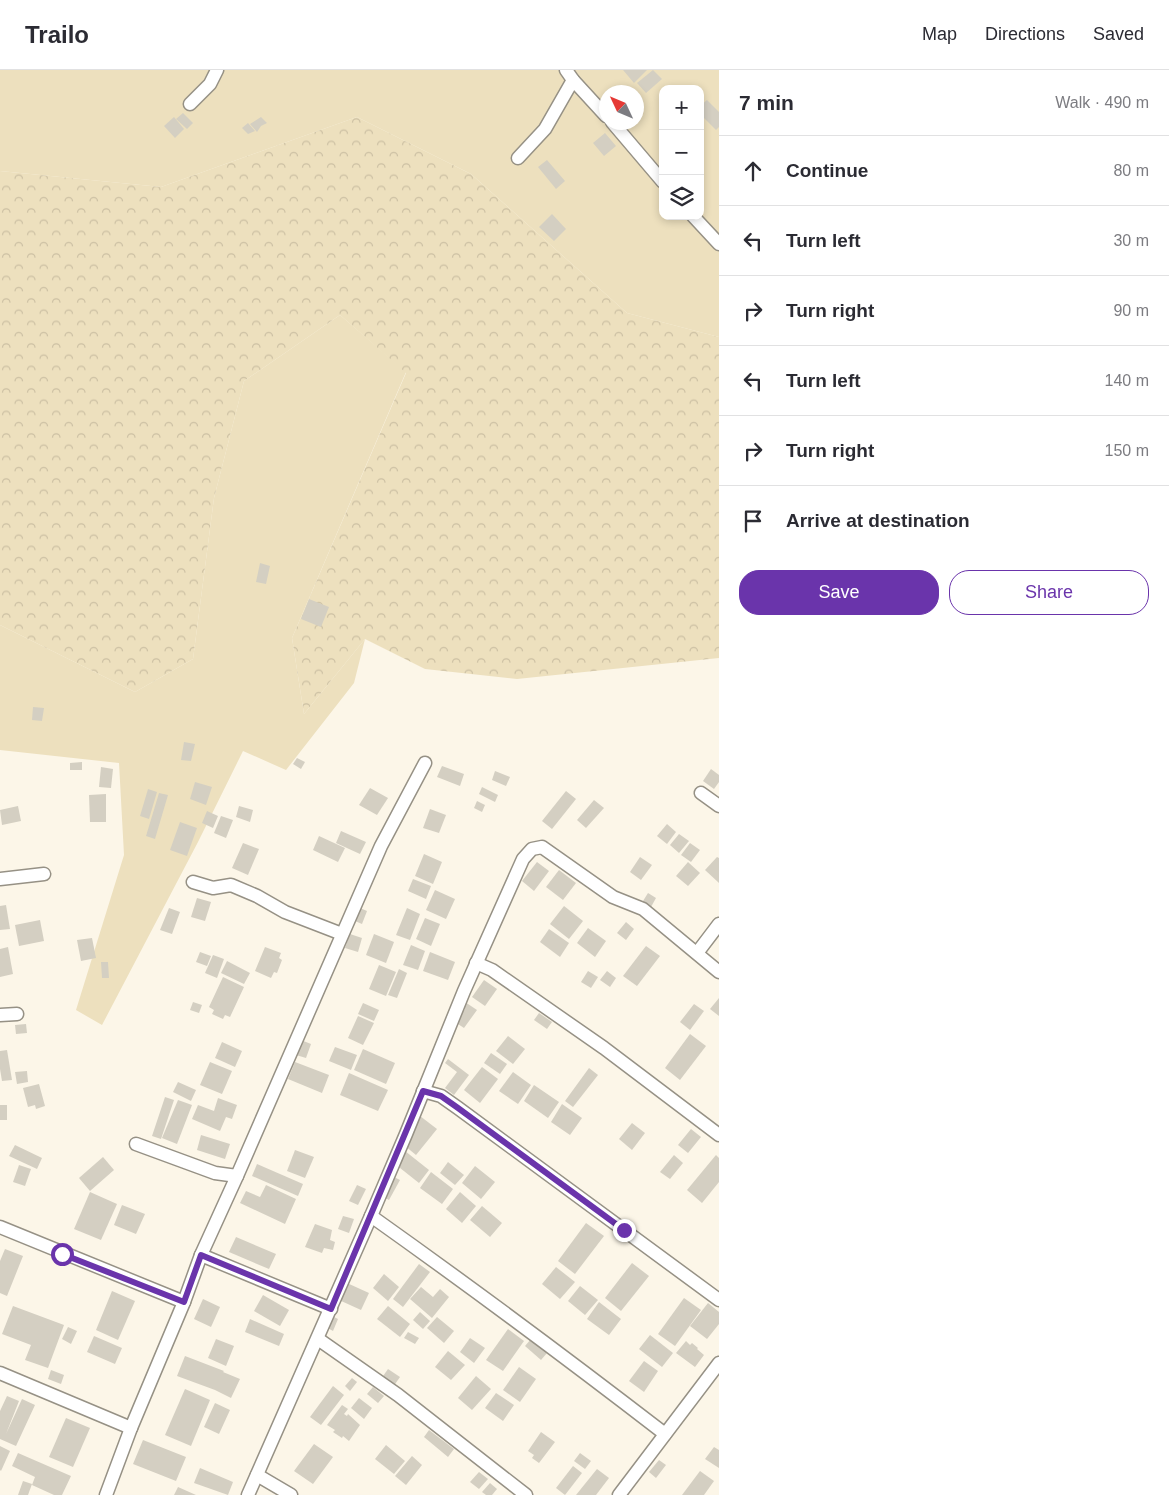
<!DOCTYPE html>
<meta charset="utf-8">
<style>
:root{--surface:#fff;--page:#f2f2f3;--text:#2b2b33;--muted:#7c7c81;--line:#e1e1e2;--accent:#6a34ab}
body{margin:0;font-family:Arial,sans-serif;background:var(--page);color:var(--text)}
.controls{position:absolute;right:15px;top:15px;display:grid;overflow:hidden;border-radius:10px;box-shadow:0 2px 8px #0003}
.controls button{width:45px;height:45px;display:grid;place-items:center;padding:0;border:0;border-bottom:1px solid var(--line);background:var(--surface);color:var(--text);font:25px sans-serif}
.compass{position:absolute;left:599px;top:15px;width:45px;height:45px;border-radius:50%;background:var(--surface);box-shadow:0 2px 8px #0003;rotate:314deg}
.stop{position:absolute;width:15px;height:15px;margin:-11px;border:4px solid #6a34ab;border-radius:50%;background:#fff}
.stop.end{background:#6a34ab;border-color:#fff;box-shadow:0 1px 5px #0008}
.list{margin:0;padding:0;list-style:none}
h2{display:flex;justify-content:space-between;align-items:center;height:65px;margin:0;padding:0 20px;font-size:21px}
h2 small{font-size:16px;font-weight:400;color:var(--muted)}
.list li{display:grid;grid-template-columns:32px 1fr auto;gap:15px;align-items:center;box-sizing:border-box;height:70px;padding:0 20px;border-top:1px solid var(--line)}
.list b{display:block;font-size:19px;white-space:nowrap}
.list em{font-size:16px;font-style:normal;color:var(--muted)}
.actions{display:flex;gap:10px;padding:15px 20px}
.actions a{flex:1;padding:11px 0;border:1px solid var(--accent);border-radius:20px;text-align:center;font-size:18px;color:var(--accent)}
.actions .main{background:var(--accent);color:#fff}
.icon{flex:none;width:28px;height:28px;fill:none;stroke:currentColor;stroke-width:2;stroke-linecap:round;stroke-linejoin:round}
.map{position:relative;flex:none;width:719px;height:1425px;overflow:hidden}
header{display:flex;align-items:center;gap:30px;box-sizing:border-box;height:70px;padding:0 25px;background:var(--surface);border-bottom:1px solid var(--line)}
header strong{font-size:24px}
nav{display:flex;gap:28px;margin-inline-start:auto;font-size:18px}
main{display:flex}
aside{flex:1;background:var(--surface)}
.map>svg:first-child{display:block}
.grass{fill:#ede0be;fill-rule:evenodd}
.forest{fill:url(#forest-crowns)}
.building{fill:#d4cfc2}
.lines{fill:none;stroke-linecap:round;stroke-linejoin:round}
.minor-casing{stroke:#969185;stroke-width:15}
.minor{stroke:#fff;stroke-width:12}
.route{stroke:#6a34ab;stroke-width:6}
</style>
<header>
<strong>Trailo</strong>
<nav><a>Map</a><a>Directions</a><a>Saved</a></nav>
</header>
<main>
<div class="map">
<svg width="719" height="1425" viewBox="0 0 719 1425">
<defs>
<pattern id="forest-crowns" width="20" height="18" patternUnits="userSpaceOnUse" patternTransform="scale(1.25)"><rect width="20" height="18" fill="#ede0be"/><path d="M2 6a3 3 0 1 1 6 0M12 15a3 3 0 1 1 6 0" fill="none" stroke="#ccc0a3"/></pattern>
</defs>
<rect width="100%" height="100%" fill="#fcf6e8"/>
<g class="grass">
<path d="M 0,0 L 719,0 L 719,267 L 627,243 L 471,104 L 357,47 L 161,117 L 0,101 ZM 663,19 L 700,19 L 700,146 L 663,146 ZM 606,22 L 636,22 L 636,52 L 606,52 Z"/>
<path d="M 340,245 L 406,302 L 292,568 L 304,644 L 365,569 L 354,613 L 286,700 L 243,681 L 198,772 L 102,955 L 76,940 L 124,785 L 119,693 L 0,680 L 0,555 L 135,622 L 193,589 L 214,428 L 244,311 Z"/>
</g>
<path class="forest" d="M 357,47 L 471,104 L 627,243 L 719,267 L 719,588 L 517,609 L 425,599 L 365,569 L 304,644 L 292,568 L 406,303 L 340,245 L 244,311 L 214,428 L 193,589 L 135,622 L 0,555 L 0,101 L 161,117 Z"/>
<g class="building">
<path d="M 623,0 L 647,0 L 634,13 Z"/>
<path d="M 653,0 L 662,9 L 646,23 L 637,13 Z"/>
<path d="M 707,30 L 719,42 L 719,57 L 716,60 L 700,44 L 700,36 Z"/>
<path d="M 183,43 L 193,53 L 187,59 L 176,49 Z"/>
<path d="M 174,47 L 184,59 L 175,68 L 164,56 Z"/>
<path d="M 261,47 L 267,53 L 261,56 L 257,62 L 250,54 Z"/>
<path d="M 248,53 L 255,61 L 248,64 L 242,58 Z"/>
<path d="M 605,63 L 616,76 L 604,86 L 593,73 Z"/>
<path d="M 547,90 L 565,111 L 556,119 L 538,97 Z"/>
<path d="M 552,144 L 566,159 L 554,171 L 539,157 Z"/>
<path d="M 260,493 L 270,496 L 266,514 L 256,512 Z"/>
<path d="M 309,529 L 329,537 L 321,557 L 301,549 Z"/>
<path d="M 33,637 L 44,638 L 42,651 L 32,650 Z"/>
<path d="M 184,672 L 195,674 L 191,691 L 181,690 Z"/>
<path d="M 297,688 L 305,692 L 301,699 L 293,694 Z"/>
<path d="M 82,692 L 82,700 L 70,700 L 70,693 Z"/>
<path d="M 442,696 L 464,704 L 460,716 L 437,707 Z"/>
<path d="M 101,697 L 113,699 L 111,718 L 99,717 Z"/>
<path d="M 711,699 L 719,705 L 719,712 L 714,719 L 703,711 Z"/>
<path d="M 495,701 L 510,707 L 506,716 L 492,710 Z"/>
<path d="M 195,712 L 212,717 L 206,735 L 190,729 Z"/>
<path d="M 482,717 L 498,725 L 495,732 L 479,724 Z"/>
<path d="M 370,718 L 388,728 L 377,745 L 359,735 Z"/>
<path d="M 148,719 L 157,722 L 149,749 L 140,746 Z"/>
<path d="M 566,721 L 576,729 L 552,759 L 542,751 Z"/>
<path d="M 159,723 L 168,725 L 155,769 L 146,766 Z"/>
<path d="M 106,724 L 106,752 L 90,752 L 89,725 Z"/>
<path d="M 594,730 L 604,738 L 586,758 L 577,750 Z"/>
<path d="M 477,731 L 485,735 L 482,742 L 474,738 Z"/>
<path d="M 18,736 L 21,751 L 2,755 L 0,740 Z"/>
<path d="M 239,736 L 253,740 L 250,752 L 236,747 Z"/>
<path d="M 430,739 L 446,745 L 439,763 L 423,758 Z"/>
<path d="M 207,741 L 218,746 L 213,758 L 202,753 Z"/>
<path d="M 221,746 L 233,750 L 226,768 L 214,763 Z"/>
<path d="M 180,752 L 197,758 L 187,786 L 170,780 Z"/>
<path d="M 667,754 L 676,762 L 667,774 L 657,766 Z"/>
<path d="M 341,761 L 366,772 L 360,784 L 336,773 Z"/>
<path d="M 679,764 L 689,771 L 679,783 L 670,775 Z"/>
<path d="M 319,766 L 345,778 L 338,792 L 313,780 Z"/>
<path d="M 243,773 L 259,779 L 248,805 L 232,798 Z"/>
<path d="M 690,773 L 700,780 L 691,792 L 681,785 Z"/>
<path d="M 424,784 L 442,792 L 433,814 L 415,806 Z"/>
<path d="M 640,787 L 652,795 L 641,810 L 630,802 Z"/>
<path d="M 717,787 L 719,788 L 719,813 L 705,800 Z"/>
<path d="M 537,792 L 549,801 L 534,821 L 522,811 Z"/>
<path d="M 688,792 L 700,803 L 688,816 L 676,806 Z"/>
<path d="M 559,800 L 576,813 L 563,830 L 546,817 Z"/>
<path d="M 413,809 L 431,816 L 426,829 L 408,821 Z"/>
<path d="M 435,820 L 455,829 L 446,849 L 426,840 Z"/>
<path d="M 648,823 L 656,828 L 651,837 L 643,831 Z"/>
<path d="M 197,828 L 211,832 L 205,851 L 191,847 Z"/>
<path d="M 6,835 L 10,859 L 0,860 L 0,836 Z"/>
<path d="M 564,836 L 583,851 L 569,869 L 550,854 Z"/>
<path d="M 169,838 L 180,842 L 172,864 L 160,860 Z"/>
<path d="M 360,838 L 367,841 L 362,854 L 355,851 Z"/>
<path d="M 407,838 L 420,844 L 410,870 L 396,865 Z"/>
<path d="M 425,848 L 440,854 L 431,876 L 416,869 Z"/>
<path d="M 40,850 L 44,871 L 19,876 L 15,855 Z"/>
<path d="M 626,852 L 634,859 L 626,870 L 617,863 Z"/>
<path d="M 588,858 L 606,871 L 595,887 L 577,873 Z"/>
<path d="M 549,859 L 569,873 L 560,887 L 540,872 Z"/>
<path d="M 350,864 L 362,868 L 358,882 L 345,878 Z"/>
<path d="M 374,864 L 394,872 L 386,893 L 366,885 Z"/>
<path d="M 92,868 L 96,888 L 81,891 L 77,870 Z"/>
<path d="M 411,875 L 425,881 L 418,900 L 403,895 Z"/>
<path d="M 646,876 L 660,886 L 637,916 L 623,906 Z"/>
<path d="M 8,877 L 13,904 L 0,907 L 0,879 Z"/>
<path d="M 265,877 L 281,883 L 279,888 L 282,890 L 277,903 L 274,902 L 271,908 L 255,901 Z"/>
<path d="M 200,882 L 211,886 L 207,896 L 196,892 Z"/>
<path d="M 430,882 L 455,892 L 448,910 L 423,901 Z"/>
<path d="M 213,885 L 224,889 L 217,908 L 205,903 Z"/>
<path d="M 227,891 L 250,903 L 244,914 L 221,903 Z"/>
<path d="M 101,892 L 108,892 L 109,908 L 102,908 Z"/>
<path d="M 379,895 L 396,902 L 386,926 L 369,919 Z"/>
<path d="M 399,899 L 407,903 L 397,928 L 388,925 Z"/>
<path d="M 588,901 L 598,907 L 591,918 L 581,912 Z"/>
<path d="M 607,901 L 616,908 L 610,917 L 600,910 Z"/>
<path d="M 223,907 L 244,917 L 230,947 L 225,945 L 223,949 L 212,944 L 214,940 L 209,937 Z"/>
<path d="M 484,910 L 497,919 L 485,936 L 472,927 Z"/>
<path d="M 719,928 L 719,946 L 710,939 Z"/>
<path d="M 193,932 L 202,935 L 199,943 L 190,940 Z"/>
<path d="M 465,932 L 477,940 L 464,958 L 455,952 L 465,939 L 461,937 Z"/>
<path d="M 363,933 L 379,940 L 374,951 L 358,944 Z"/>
<path d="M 694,934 L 704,941 L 690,960 L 680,952 Z"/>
<path d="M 539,943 L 552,952 L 547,959 L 534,950 Z"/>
<path d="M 358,946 L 374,953 L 363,975 L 348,968 Z"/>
<path d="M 26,954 L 27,963 L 16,964 L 15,955 Z"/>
<path d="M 690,964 L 706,976 L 680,1010 L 665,998 Z"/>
<path d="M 508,966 L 525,979 L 513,994 L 496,981 Z"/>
<path d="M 301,970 L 311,974 L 306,988 L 296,985 Z"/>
<path d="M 222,972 L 242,981 L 235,997 L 215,988 Z"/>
<path d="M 335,977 L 357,985 L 351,1000 L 329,991 Z"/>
<path d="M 363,979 L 395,993 L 386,1014 L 354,1000 Z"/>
<path d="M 7,980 L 12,1010 L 2,1011 L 0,999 L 0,981 Z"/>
<path d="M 491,983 L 507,994 L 500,1004 L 484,993 Z"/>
<path d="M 448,989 L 469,1005 L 454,1025 L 445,1018 L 457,1002 L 445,993 Z"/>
<path d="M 210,992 L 232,1001 L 222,1024 L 200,1015 Z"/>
<path d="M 295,992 L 329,1005 L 322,1023 L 288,1009 Z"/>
<path d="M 482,997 L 498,1009 L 480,1033 L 464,1020 Z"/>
<path d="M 589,998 L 598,1005 L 573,1037 L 565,1031 Z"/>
<path d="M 27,1001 L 28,1012 L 17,1014 L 15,1002 Z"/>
<path d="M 513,1002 L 531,1015 L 518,1034 L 499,1021 Z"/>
<path d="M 349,1003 L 388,1020 L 378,1041 L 340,1025 Z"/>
<path d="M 178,1012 L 196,1020 L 191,1031 L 173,1022 Z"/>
<path d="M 39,1014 L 45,1036 L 36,1039 L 35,1035 L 28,1037 L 23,1018 Z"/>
<path d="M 534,1015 L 559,1032 L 548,1048 L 524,1031 Z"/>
<path d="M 165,1027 L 174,1030 L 161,1069 L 152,1066 Z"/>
<path d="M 218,1028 L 237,1035 L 232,1049 L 226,1047 L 220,1061 L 192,1049 L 198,1035 L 214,1041 Z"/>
<path d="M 178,1030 L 192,1035 L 177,1074 L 162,1068 Z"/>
<path d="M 562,1034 L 582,1048 L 570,1065 L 551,1052 Z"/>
<rect x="0" y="1035" width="7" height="15"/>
<path d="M 420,1046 L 437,1059 L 416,1085 L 399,1071 Z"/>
<path d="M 632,1053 L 645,1063 L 632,1080 L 619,1069 Z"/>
<path d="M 691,1059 L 701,1067 L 688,1083 L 678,1075 Z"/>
<path d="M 201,1065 L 230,1074 L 225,1089 L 197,1080 Z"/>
<path d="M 15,1075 L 42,1088 L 37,1099 L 9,1086 Z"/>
<path d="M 295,1080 L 314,1087 L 305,1108 L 287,1101 Z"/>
<path d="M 405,1081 L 429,1100 L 419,1113 L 395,1094 Z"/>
<path d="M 674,1085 L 683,1093 L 670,1109 L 660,1102 Z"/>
<path d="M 716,1085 L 719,1088 L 719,1112 L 702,1133 L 687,1120 Z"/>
<path d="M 103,1087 L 114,1100 L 90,1121 L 79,1108 Z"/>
<path d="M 448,1092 L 464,1105 L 455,1115 L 440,1103 Z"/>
<path d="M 257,1094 L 303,1114 L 298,1126 L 252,1106 Z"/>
<path d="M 19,1095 L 31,1099 L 25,1116 L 13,1112 Z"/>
<path d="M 475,1096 L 495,1112 L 481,1129 L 462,1113 Z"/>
<path d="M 431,1102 L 453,1119 L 442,1134 L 420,1118 Z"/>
<path d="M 390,1105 L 400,1110 L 389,1130 L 380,1125 Z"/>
<path d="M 266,1115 L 296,1129 L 285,1154 L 240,1133 L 246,1121 L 260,1127 Z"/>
<path d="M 357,1115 L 366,1119 L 358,1135 L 349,1131 Z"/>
<path d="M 90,1122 L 117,1134 L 101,1170 L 74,1159 Z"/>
<path d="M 460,1122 L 476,1136 L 462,1153 L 446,1139 Z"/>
<path d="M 122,1135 L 145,1144 L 136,1164 L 114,1155 Z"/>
<path d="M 482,1136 L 502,1153 L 490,1167 L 470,1150 Z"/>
<path d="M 343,1146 L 354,1149 L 349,1163 L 338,1159 Z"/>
<path d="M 586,1153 L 604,1166 L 575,1204 L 558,1191 Z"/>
<path d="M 315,1154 L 332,1160 L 330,1170 L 335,1172 L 333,1180 L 324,1178 L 322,1183 L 305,1177 Z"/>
<path d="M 236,1167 L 276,1184 L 269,1199 L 229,1182 Z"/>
<path d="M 5,1179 L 23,1186 L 7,1226 L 0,1223 L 0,1191 Z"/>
<path d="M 632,1193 L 649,1206 L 621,1241 L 605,1228 Z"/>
<path d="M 419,1194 L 430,1202 L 403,1237 L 393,1229 Z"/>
<path d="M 556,1197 L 575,1212 L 560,1229 L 542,1214 Z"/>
<path d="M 384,1204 L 399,1217 L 388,1231 L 373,1218 Z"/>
<path d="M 347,1213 L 369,1223 L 361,1240 L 339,1230 Z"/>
<path d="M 580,1216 L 598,1230 L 585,1245 L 568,1231 Z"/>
<path d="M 421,1217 L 433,1227 L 440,1219 L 449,1227 L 432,1248 L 410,1229 Z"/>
<path d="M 112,1221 L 135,1231 L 118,1270 L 96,1260 Z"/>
<path d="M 263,1225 L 289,1240 L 280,1256 L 254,1241 Z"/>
<path d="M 684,1228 L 701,1240 L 675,1276 L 658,1264 Z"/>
<path d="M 203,1229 L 220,1237 L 211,1257 L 194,1249 Z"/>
<path d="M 599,1232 L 621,1249 L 609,1265 L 587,1249 Z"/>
<path d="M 708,1233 L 719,1242 L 719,1254 L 707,1269 L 690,1256 Z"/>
<path d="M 13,1236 L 64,1255 L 48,1298 L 25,1290 L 31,1275 L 2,1264 Z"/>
<path d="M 388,1236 L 410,1254 L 400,1267 L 377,1249 Z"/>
<path d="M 420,1242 L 430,1251 L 423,1259 L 413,1250 Z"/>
<path d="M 332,1246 L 338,1249 L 333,1261 L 326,1257 Z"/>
<path d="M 437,1247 L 454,1261 L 444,1273 L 427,1258 Z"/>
<path d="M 250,1249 L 284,1264 L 279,1276 L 245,1262 Z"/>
<path d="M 68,1257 L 77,1261 L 71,1274 L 62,1269 Z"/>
<path d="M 508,1259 L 524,1271 L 503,1301 L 486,1290 Z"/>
<path d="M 408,1262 L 419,1268 L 415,1274 L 404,1268 Z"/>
<path d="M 650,1265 L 673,1283 L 662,1297 L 639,1279 Z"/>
<path d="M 94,1266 L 122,1278 L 115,1294 L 87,1282 Z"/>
<path d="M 470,1268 L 485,1278 L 474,1293 L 460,1282 Z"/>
<path d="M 216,1269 L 234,1276 L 226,1296 L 208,1288 Z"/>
<path d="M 531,1269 L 547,1283 L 541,1290 L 525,1276 Z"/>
<path d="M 686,1271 L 690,1275 L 692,1273 L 698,1278 L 697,1279 L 704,1285 L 695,1297 L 676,1283 Z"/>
<path d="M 448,1281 L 465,1295 L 451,1310 L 435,1297 Z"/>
<path d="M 185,1286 L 224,1301 L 223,1302 L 240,1309 L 231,1328 L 215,1320 L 177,1306 Z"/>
<path d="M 644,1291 L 658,1301 L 644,1322 L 629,1311 Z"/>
<path d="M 519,1297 L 536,1309 L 520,1332 L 503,1320 Z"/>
<path d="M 388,1299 L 400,1307 L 393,1317 L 381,1309 Z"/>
<path d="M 51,1300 L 64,1305 L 61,1314 L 48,1309 Z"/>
<path d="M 476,1306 L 491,1319 L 472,1340 L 458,1328 Z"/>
<path d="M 352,1308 L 357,1312 L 350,1321 L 345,1316 Z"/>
<path d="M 333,1316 L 344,1325 L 321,1355 L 310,1347 Z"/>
<path d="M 373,1317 L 384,1326 L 378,1333 L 367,1324 Z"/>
<path d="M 185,1319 L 210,1330 L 191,1376 L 165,1365 Z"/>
<path d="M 496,1323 L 514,1335 L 503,1351 L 485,1338 Z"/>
<path d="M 7,1326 L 19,1331 L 6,1364 L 22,1329 L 35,1335 L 16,1376 L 0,1369 L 0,1341 Z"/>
<path d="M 359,1328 L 372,1338 L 364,1349 L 351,1338 Z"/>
<path d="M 215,1333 L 230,1340 L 219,1364 L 204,1357 Z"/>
<path d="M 342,1335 L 348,1339 L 344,1344 L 347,1346 L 348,1344 L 360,1355 L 349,1371 L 343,1366 L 342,1368 L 333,1362 L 335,1360 L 327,1355 Z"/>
<path d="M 66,1348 L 90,1358 L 73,1397 L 49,1387 Z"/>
<path d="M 429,1360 L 454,1379 L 448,1387 L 424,1367 Z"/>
<path d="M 541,1362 L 555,1372 L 539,1393 L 532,1388 L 534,1385 L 528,1381 Z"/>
<path d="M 143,1370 L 186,1387 L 176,1411 L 133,1394 Z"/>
<path d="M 314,1374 L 333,1387 L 313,1414 L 294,1401 Z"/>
<path d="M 386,1375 L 405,1391 L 394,1404 L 375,1389 Z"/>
<path d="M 0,1376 L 10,1381 L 1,1401 L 0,1400 Z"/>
<path d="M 714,1377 L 719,1380 L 719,1398 L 705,1389 Z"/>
<path d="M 18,1383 L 71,1406 L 62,1425 L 54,1425 L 32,1415 L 35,1407 L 12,1396 Z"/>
<path d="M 580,1383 L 591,1391 L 585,1399 L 574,1391 Z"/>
<path d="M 412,1386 L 422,1395 L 406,1415 L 395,1406 Z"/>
<path d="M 659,1390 L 666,1395 L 656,1408 L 649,1402 Z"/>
<path d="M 573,1396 L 582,1403 L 565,1425 L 556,1418 Z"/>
<path d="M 200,1398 L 233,1412 L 228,1425 L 194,1413 Z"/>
<path d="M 597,1399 L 609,1408 L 596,1425 L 576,1425 Z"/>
<path d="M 700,1401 L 714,1411 L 704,1425 L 682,1425 Z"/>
<path d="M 479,1402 L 488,1409 L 479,1419 L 470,1412 Z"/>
<path d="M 23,1411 L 32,1414 L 28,1425 L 18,1425 Z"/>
<path d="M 490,1413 L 497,1419 L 492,1425 L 486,1425 L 482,1422 Z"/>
<path d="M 178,1417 L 196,1425 L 174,1425 Z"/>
</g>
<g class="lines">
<g class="minor-casing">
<g id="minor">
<path d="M 566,0 L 573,10 L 606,46"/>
<path d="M 190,34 L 210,14 L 217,0"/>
<path d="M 612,52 L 663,112"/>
<path d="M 518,88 L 545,59 L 573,10"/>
<path d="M 693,146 L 719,174"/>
<path d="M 701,723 L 719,736"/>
<path d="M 0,809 L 44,804"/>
<path d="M 193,812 L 213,818 L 231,815 L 257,826 L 285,842 L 342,864"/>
<path d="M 697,883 L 719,854"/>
<path d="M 476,893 L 492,900 L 604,978 L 719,1065"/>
<path d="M 0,945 L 17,944"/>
<path d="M 423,1021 L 441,1026 L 458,1038 L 719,1230"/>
<path d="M 136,1074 L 215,1103 L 237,1106"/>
<path d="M 371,1146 C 471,1217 569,1290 665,1364"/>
<path d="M 0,1157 L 184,1232"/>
<path d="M 201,1185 L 331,1239"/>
<path d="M 318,1269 L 398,1325 L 526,1425"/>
<path d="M 0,1303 L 131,1358"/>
<path d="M 257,1405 L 291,1425"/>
<path d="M 106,1425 L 131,1358 L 184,1232 L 201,1185 L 237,1106 L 381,776 L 425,693"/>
<path d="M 248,1425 L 371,1146 L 406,1064 L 464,921 L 523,789 L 532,779 L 542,777 L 613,827 L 643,839 L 719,902"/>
<path d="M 619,1425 L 719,1293"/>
</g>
</g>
<use href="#minor" class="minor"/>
</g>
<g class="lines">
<path class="route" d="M 62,1184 L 184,1232 L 201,1185 L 331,1239 L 423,1021 L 441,1026 L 458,1038 L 624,1160"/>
</g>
</svg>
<div class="controls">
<button>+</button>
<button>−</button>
<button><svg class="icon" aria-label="layers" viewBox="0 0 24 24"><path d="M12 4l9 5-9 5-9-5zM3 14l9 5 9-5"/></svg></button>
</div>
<svg class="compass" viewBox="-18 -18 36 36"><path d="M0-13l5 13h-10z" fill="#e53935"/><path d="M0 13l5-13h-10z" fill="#7c7c81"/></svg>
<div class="stop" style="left:62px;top:1184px"></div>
<div class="stop end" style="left:624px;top:1160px"></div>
</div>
<aside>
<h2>7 min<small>Walk · 490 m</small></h2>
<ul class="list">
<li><svg class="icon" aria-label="ahead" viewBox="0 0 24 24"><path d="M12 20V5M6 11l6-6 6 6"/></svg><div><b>Continue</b></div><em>80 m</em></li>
<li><svg class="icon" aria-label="left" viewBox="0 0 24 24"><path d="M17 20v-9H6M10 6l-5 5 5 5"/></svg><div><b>Turn left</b></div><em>30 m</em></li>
<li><svg class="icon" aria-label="right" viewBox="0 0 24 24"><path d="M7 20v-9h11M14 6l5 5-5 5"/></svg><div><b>Turn right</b></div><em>90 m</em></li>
<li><svg class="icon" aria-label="left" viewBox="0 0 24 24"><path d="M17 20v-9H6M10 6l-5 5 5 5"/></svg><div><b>Turn left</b></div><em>140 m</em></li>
<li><svg class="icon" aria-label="right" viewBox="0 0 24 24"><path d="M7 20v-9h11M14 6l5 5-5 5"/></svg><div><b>Turn right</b></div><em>150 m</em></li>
<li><svg class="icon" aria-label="arrive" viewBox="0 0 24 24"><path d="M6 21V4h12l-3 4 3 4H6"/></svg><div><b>Arrive at destination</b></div></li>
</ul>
<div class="actions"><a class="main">Save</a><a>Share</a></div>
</aside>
</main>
